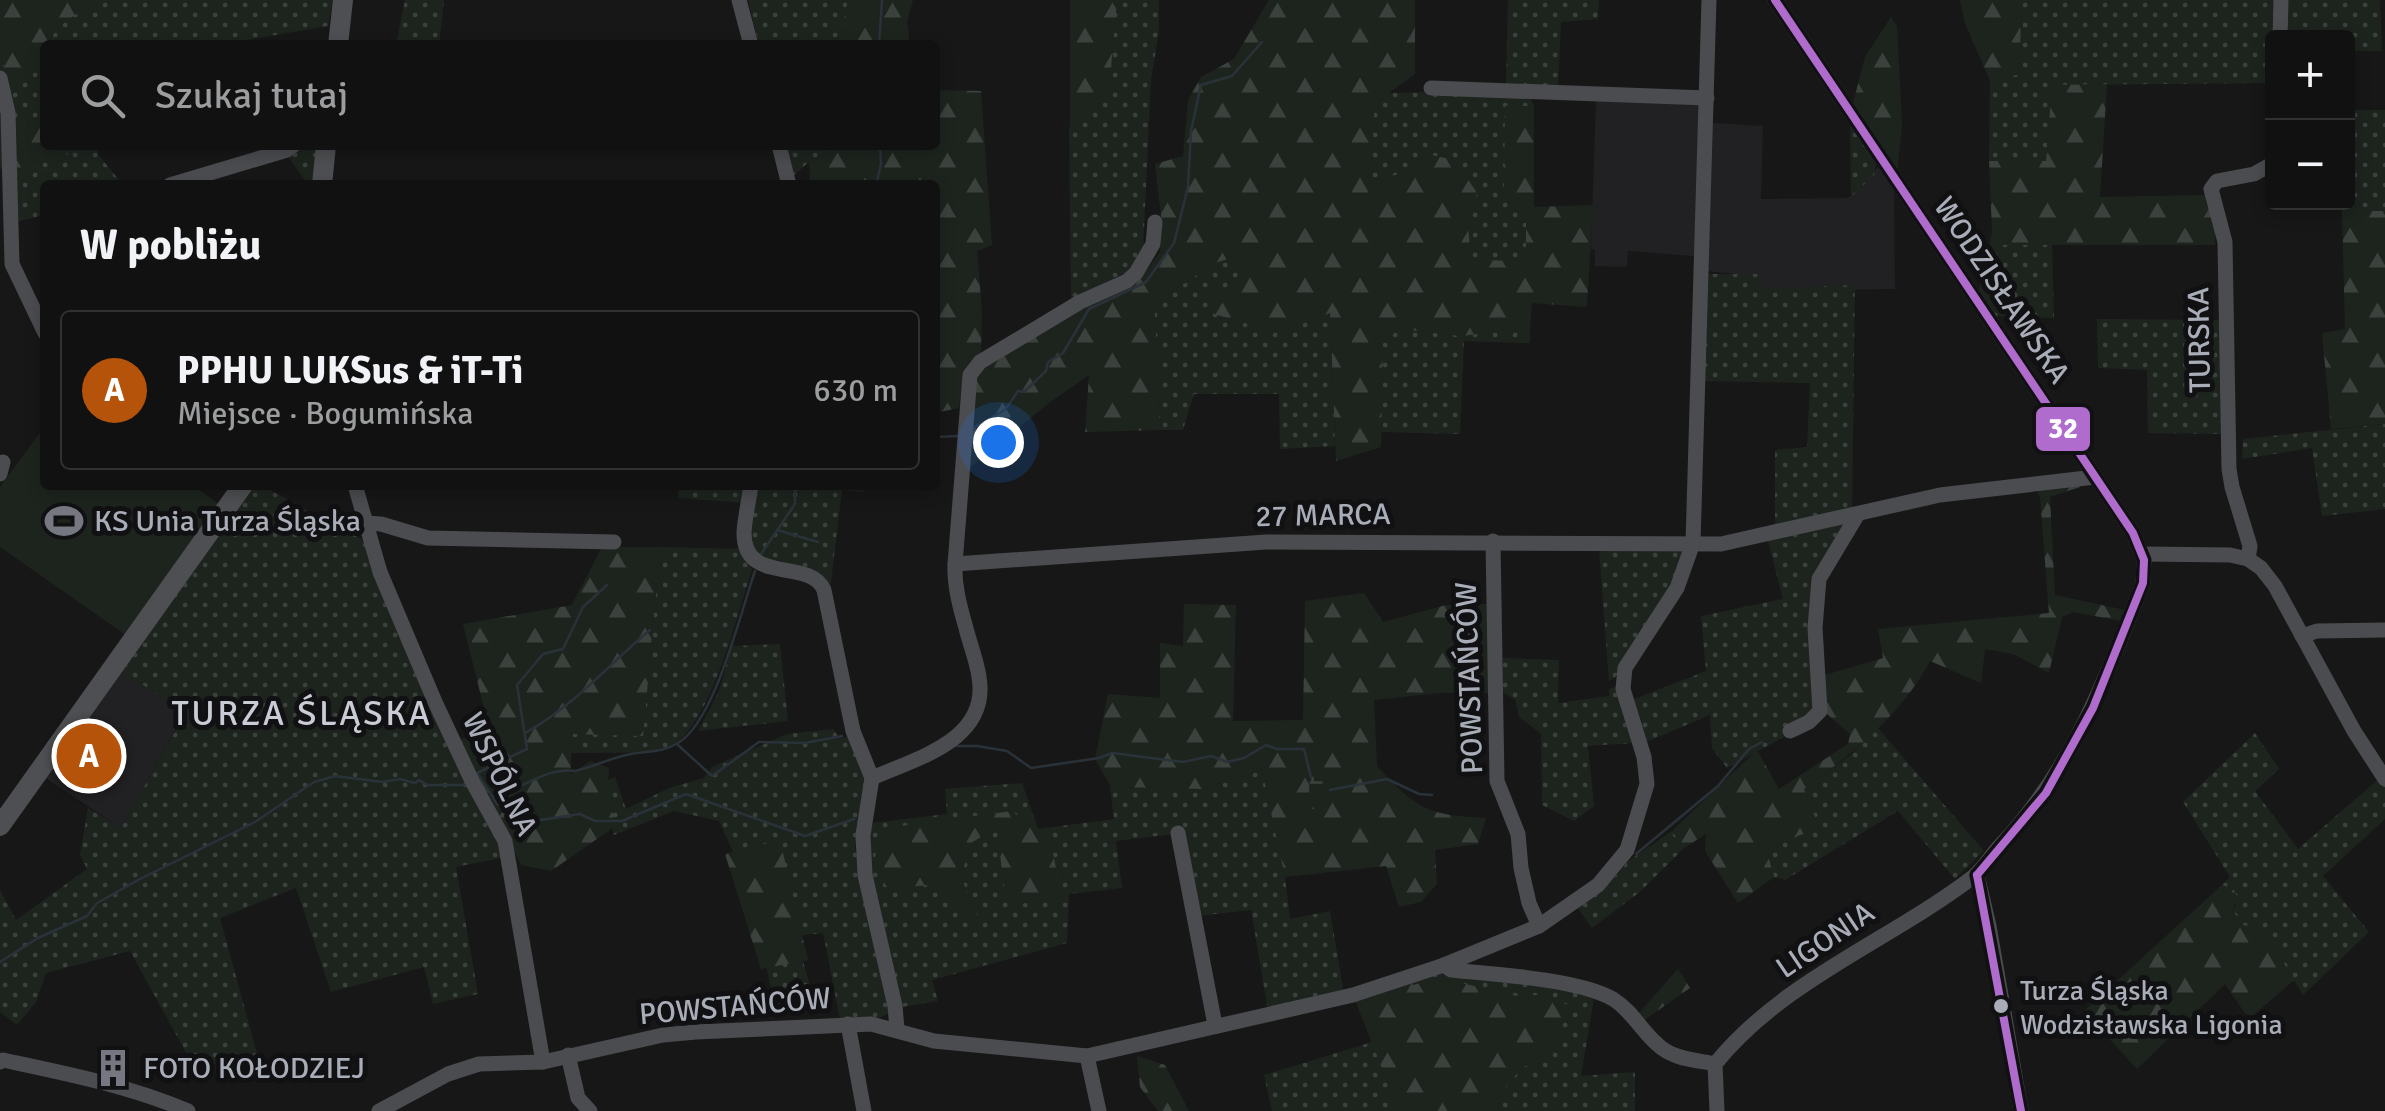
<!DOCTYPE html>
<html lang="pl">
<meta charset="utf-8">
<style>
:root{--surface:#111;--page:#1e1f1f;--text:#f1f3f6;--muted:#9c9d9f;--line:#303131;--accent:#b45309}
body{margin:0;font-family:Signika,sans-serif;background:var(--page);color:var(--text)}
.controls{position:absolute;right:30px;top:30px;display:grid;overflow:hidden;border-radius:10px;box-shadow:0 5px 15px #0003}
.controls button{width:90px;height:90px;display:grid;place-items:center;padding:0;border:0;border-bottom:2px solid var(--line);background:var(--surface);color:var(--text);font:50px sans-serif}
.you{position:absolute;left:998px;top:442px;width:35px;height:35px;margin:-25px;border:8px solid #fff;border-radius:50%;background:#1a73e8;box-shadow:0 0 0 15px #1a73e833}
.badge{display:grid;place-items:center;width:65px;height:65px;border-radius:50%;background:var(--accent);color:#fff;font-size:32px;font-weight:700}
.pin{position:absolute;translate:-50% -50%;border:5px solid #fff;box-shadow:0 2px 10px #0006}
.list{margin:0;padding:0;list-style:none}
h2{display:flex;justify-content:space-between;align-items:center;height:130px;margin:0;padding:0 40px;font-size:42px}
h2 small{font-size:32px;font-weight:400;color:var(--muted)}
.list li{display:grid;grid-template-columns:65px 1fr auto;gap:30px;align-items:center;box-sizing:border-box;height:160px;margin:0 20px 20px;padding:0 20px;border:2px solid var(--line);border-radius:10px}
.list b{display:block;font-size:38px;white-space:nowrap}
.list p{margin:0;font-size:32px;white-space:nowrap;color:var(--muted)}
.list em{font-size:32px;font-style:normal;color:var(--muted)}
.icon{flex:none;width:55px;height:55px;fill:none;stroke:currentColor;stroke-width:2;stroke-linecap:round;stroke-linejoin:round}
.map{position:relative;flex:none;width:2385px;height:1111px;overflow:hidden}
.search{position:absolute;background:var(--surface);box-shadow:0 5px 15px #0003;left:40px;top:40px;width:900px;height:110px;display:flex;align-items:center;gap:25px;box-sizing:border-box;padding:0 35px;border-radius:10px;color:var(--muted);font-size:38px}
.panel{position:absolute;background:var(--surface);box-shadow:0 5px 15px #0003;left:40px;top:180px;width:900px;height:310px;border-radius:10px}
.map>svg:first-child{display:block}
.built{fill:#212123}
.grass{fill:url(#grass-dots)}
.forest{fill:url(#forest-firs)}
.wetland{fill:url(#wetland-marsh)}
.green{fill:#1d241e}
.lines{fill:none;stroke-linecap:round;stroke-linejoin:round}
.stream{stroke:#2a3239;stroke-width:2.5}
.minor{stroke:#4b4c50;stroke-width:15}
.major{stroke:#4d4f52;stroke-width:20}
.bus-1-casing{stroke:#111113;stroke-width:15}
.bus-1{stroke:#b06ccc;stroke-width:8}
.bus-dot{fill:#a8adb8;stroke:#111113;stroke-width:4}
.labels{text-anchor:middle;stroke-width:10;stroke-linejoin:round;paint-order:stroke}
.bus-label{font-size:28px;fill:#a8adb8;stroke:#111113;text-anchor:start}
.street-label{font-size:30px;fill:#a8adb8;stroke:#111113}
.poi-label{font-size:30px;fill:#a8adb8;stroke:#111113;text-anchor:start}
.quarter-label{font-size:35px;letter-spacing:2.5px;fill:#c9ccd4;stroke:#111113}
.line-badge{stroke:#111113;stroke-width:4}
.badge-label{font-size:28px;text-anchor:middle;font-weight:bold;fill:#fff}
</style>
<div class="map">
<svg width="2385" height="1111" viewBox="0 0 2385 1111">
<defs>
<pattern id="grass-dots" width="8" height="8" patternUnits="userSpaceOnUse" patternTransform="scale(2.5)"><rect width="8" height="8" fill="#1d241e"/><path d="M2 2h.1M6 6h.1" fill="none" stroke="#3b413d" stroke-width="1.8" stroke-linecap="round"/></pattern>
<pattern id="forest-firs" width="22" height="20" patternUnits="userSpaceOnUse" patternTransform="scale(2.5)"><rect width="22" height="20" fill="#1d241e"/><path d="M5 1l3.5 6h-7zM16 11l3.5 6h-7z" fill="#3b413d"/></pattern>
<pattern id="wetland-marsh" width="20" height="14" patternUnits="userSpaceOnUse" patternTransform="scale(2.5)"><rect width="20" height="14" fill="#1d241e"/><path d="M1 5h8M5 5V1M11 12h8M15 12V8" fill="none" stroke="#3b413d"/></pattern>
</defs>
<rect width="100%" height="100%" fill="#171717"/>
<g class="built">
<path d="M 1596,100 L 1699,102 L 1713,123 L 1763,126 L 1761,199 L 1848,198 L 1879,166 L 1894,190 L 1895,289 L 1761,291 L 1757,276 L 1706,271 L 1706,257 L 1628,251 L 1627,267 L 1595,266 L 1595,250 L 1591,249 Z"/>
<path d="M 122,668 L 186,711 L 121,828 L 44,777 Z"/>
</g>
<g class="grass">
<path d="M 0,0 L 333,0 L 328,26 L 218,45 L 45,45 L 45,116 L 9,129 L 9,167 L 0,169 L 0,116 L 8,112 L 0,78 Z"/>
<path d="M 405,0 L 444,0 L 439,45 L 396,45 Z"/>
<path d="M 748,0 L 848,0 L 839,45 L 759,45 Z"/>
<path d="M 1116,0 L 1159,0 L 1159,32 L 1151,80 L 1143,250 L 1129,271 L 1071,299 L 1069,127 L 1109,91 Z"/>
<path d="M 1508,0 L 1599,0 L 1598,19 L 1561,22 L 1558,90 L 1506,84 Z"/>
<path d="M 2021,0 L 2278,0 L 2270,83 L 2052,85 L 2046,161 L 1989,161 L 1990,81 L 2020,74 Z"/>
<path d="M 2286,0 L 2380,0 L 2382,51 L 2348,51 L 2348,38 L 2287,37 Z"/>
<path d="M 1428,92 L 1530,97 L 1534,106 L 1505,106 L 1526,222 L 1526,263 L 1471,259 L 1468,226 L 1477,193 L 1426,154 L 1399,174 L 1368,184 L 1375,103 L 1388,93 Z"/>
<path d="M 2348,110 L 2385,110 L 2385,211 L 2342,211 L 2341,203 L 2348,202 Z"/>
<path d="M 1850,122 L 1876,163 L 1874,175 L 1851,197 Z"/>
<path d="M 88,145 L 97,145 L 98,154 L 123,185 L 45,185 L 45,215 L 11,223 L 9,175 Z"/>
<path d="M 287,145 L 317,145 L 312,185 L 308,185 L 288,156 Z"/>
<path d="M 786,145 L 823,145 L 825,155 L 809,162 L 794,175 Z"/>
<path d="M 1989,245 L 2052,245 L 2054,318 L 1990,316 L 1978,294 Z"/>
<path d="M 1245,254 L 1237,288 L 1330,312 L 1335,446 L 1280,449 L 1279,394 L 1194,394 L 1183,430 L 1161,430 L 1154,298 L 1167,295 L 1215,263 Z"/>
<path d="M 1708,274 L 1759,274 L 1763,289 L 1855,285 L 1852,510 L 1775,530 L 1775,450 L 1807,447 L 1810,383 L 1704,381 Z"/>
<path d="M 2097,319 L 2221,320 L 2222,434 L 2148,433 L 2147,370 L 2098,368 Z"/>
<path d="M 1530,327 L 1530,343 L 1464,341 L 1460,434 L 1381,432 L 1383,342 L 1399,329 L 1462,336 Z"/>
<path d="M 2385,424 L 2385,509 L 2322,516 L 2312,448 L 2242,459 L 2243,439 Z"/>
<path d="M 252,485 L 261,485 L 372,545 L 506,857 L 456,867 L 478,994 L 433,1004 L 424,967 L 331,992 L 296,888 L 220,918 L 258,1057 L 200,1078 L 130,951 L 46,973 L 36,1002 L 17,1025 L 0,1012 L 0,890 L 16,920 L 87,869 L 80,855 L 88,808 L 121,828 L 186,712 L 122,672 Z"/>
<path d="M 679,485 L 749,485 L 746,503 L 678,498 Z"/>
<path d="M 754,485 L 864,485 L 863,492 L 842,490 L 830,590 L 764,562 L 749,546 Z"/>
<path d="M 1856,519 L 1821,586 L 1826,714 L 1727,768 L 1712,748 L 1710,715 L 1644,743 L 1632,700 L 1706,671 L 1701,616 L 1783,599 L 1768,541 Z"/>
<path d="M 1690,545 L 1685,566 L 1615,678 L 1609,681 L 1599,549 Z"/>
<path d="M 660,547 L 743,549 L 752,570 C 738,611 709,737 665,748 C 635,755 601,752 571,753 L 571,733 L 643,735 Z"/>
<path d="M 780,644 L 788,721 L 698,731 L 719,691 L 732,646 Z"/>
<path d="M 1503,658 L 1559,660 L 1558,703 L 1609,696 L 1609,689 L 1617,686 L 1634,743 L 1588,746 L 1594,806 L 1574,821 L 1542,805 L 1541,734 L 1519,717 L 1515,699 L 1503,693 Z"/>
<path d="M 1877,727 L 1984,851 L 1955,879 L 1898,811 L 1785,880 L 1774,877 L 1766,848 L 1819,828 L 1804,789 L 1853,753 Z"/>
<path d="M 834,729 L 839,738 L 848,737 L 864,775 L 865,800 L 855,846 L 891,1012 L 878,1019 L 840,1019 L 823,933 L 796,936 L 735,856 L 719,821 L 674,811 L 614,835 L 600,783 L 615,777 L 626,809 L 669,788 L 704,778 L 712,767 L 787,734 Z"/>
<path d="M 2255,733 L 2279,769 L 2255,791 L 2298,849 L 2381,777 L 2385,783 L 2385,819 L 2323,876 L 2369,932 L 2303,995 L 2264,931 L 2243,925 L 2232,910 L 2236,905 L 2234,890 L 2222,885 L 2230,877 L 2183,802 Z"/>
<path d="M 1263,770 L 1285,877 L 1290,919 L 1330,911 L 1344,994 L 1268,1011 L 1251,910 L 1198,916 L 1183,833 L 1116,841 L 1122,888 L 1069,894 L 1067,943 L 932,980 L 938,1001 L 902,1007 L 869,865 L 871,823 L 947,814 L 945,789 L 1022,783 L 1038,829 L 1114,819 L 1110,787 L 1202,789 Z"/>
<path d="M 1672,831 L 1684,848 L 1640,892 L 1592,928 L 1577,907 L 1618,874 L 1627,862 Z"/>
<path d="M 801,954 L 817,1011 L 777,1015 L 765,961 Z"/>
<path d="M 1444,965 L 1595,992 L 1581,1076 L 1635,1072 L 1635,1111 L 1461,1111 L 1410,976 Z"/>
<path d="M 1372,1042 L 1399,1111 L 1272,1111 L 1264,1075 Z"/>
</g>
<g class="forest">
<path d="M 0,0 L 98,0 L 66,21 L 51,37 L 53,45 L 45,45 L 45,67 L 8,81 L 0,53 Z"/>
<path d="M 848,0 L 913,0 L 907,21 L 910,45 L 839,45 Z"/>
<path d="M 1070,0 L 1117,0 L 1109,91 L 1070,129 Z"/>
<path d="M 1269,0 L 1415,0 L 1415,74 L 1375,103 L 1369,183 L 1399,174 L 1426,154 L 1455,160 L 1477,193 L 1468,226 L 1471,259 L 1526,262 L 1526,223 L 1504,197 L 1505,106 L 1534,106 L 1534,207 L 1593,205 L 1587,307 L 1532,303 L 1530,327 L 1462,336 L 1399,329 L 1383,342 L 1381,447 L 1336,461 L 1330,313 L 1278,333 L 1214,314 L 1204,292 L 1236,288 L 1244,254 L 1215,263 L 1167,295 L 1154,298 L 1161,430 L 1085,432 L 1089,375 L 1049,403 L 969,468 L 974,386 L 982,370 L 1077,310 L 1143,275 L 1160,252 L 1162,225 L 1155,164 L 1183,156 L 1188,100 L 1201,77 L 1234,59 Z"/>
<path d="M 1960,0 L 2021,0 L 2020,74 L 1990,81 L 1965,23 Z"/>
<path d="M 1891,17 L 1897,26 L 1902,124 L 1897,175 L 1852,107 L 1865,57 Z"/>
<path d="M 2107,84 L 2100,197 L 2206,195 L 2216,223 L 2215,245 L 1989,245 L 1992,232 L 1989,161 L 2046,161 L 2052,85 Z"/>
<path d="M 935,90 L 981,91 L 992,245 L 977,251 L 982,311 L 981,356 L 963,377 L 959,408 L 935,413 L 935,185 L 811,185 L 809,162 L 825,155 L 823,145 L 935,145 Z"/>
<path d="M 45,116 L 45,145 L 89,147 L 9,175 L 9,129 Z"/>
<path d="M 2342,211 L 2385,211 L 2385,424 L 2331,429 L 2322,333 L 2345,329 Z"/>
<path d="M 2078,483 L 2080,487 L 2050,497 L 2055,595 L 2125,610 L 2121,621 L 2073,612 L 2062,617 L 2049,673 L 2013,654 L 1985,649 L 1981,683 L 1930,661 C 1902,714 1852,754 1804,789 L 1819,828 L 1766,848 L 1774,877 L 1738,903 L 1705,851 L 1706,834 L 1684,848 L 1672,831 L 1757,750 L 1779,789 L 1848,744 L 1850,734 L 1827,714 L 1825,675 L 1883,658 L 1878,629 L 2049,613 L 2040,498 L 2036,488 Z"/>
<path d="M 602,547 L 660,547 L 643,736 L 571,734 L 571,774 L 590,761 L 609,768 L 607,798 L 617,825 L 551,871 L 521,865 L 460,740 L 489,728 L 463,624 L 572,605 Z"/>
<path d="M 1364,593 L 1383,622 L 1446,605 L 1490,604 L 1491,693 L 1441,693 L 1374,700 L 1377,766 C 1417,809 1426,815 1486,818 L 1478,844 L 1435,850 L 1437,884 L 1421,902 L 1399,907 L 1386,866 L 1285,877 L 1262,770 L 1202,789 L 1111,787 L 1095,759 L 1108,694 L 1160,698 L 1160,643 L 1183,646 L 1184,604 L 1236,605 L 1233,721 L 1303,720 L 1305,601 Z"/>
<path d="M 1012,811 L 1051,843 L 1062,899 L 1018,904 L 1004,889 L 997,827 L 971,843 L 961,877 L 980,922 L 929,885 L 888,889 L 874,866 L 879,829 Z"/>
<path d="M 780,840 L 808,960 L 761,969 L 725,854 Z"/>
<path d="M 2222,885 L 2234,890 L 2238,898 L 2232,910 L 2243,925 L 2264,931 L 2294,980 L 2249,1019 L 2225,984 L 2137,1069 L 2084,1011 Z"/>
<path d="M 1678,969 L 1690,988 L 1643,1021 L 1639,1013 Z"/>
<path d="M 1410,976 L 1413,985 L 1440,978 L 1517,996 L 1538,995 L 1572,1006 L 1562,1023 L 1556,1051 L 1522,1068 L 1485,1111 L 1399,1111 L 1353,995 Z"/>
<path d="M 1137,1056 L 1165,1065 L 1189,1111 L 1158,1111 L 1140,1087 Z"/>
</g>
<path class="wetland" d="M 1317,775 L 1330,790 L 1324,812 L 1319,813 L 1308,806 L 1310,778 Z"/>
<path class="green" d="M 45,426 L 45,485 L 192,485 L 219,504 L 127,636 L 0,547 L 0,487 Z"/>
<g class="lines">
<g class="stream">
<path d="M 879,45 L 882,0"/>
<path d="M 876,185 L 881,164 L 880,145"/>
<path d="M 971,429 L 1005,410 L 1018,391 L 1024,392 L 1046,371 L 1048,362 L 1063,353 L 1089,309 L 1146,282 L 1174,243 L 1188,187 L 1191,131 L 1201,85 L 1232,76 L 1262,42"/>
<path d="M 935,437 L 958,436"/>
<path d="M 777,530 L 818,542"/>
<path d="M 761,554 L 795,504 L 795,491 L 803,485"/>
<path d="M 607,585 L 583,607 L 563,649 L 543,654 L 517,685 L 527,749 L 477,773 L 497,804 L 534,821 L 580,814 L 595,821 L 622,821 L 686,794 L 805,836 L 854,819"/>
<path d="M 525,733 C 573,707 608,665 650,630"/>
<path d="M 678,745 L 712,776 L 759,742 L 805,743 L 842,736"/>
<path d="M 956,746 L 977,746 L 1007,751 L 1031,768 L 1099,758 L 1112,753 L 1183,762 L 1211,756 L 1227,762 L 1244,758 L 1266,745 L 1277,749 L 1304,749 L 1311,777"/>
<path d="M 1330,790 L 1387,779 L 1419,794 L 1432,795"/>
<path d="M 493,796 C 519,792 546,766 575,771 C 592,767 609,759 626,755 C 644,750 660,754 678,743 C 715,721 740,614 755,571"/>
<path d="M 1636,854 L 1718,786 L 1749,749 L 1762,742"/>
<path d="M 0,962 L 38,938 L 87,916 L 97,903 L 140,879 L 255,822 L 314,782 L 335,776 L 382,782 L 400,779 L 415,783 L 419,780 L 427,785 L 468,785"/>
</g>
<g class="minor">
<path d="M 739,0 L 751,45"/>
<path d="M 2280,38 L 2281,0"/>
<path d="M 0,78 L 8,113 L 12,264 L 45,333"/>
<path d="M 1431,88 L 1707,98"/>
<path d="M 779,145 L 789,185"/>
<path d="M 2272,164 L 2254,174 L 2217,181 L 2211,189 L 2225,242 L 2229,469 L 2232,487 L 2250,546 L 2248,559 L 2261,568 L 2275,586 L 2354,731 L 2385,779"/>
<path d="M 170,185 L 287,150 L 294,145"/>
<path d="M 0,474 L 3,462"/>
<path d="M 355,485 L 380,572 L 435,702 L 473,783 L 505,841 L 543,1062"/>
<path d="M 751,485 C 749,500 745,517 744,532 C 743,586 810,557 824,590 L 853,731 L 872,778 L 863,835 L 865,875 L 895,1006 L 897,1029"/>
<path d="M 365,523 L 381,524 L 428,538 L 614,542"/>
<path d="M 1493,541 L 1497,781 L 1518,834 L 1521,868 L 1529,903 L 1539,926"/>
<path d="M 2143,554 L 2230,555 L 2248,559"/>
<path d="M 955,564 L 970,375 L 980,362 L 1080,302 L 1127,281 L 1136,273 L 1153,244 L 1155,222"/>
<path d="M 2302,636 L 2317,631 L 2385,630"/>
<path d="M 1790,731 L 1809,722 L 1820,711 L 1815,628 L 1819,579 L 1858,514"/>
<path d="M 872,778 C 917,758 990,740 979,677 C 977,662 971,647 967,632 C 961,610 954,588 955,564 L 1266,542 L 1721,544 L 1940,495 L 2095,477"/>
<path d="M 1178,833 L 1215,1025"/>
<path d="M 1977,875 L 1989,926 L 2021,1111"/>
<path d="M 1444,965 L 1451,970 C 1492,974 1579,979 1613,999 C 1632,1011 1641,1030 1657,1044 C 1672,1059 1695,1060 1715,1064"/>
<path d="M 848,1024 L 864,1111"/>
<path d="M 568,1055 L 578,1098 L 590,1111"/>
<path d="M 1087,1056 L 1099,1111"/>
<path d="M 0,1062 L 3,1060 C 64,1073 130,1086 188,1111"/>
<path d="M 379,1111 L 448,1074 L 479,1064 L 543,1062 L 663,1035 L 696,1032 L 871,1024 L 934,1041 L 1087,1056 L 1353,995 L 1444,965 L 1539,926 L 1598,885 L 1627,850 L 1647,784 L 1644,757 L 1623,689 L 1625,668 L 1677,588 L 1693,543 L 1709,0"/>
<path d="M 1717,1111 L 1715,1064 C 1783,980 1889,941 1973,877 C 1983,869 1990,857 1998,848 C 2074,768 2103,683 2143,583 L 2144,560 L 2133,533 L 1775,0"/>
</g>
<g class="major">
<path d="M 338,45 L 343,0"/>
<path d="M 322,185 L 326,145"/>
<path d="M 0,826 L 243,485"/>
</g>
<g class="bus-1-casing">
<g id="bus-1">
<path d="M 1775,0 L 2133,533 L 2144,560 L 2143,583 L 2093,708 L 2046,793 L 1977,875"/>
<path d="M 1977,875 L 2021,1111"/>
</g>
</g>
<use href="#bus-1" class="bus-1"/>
</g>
<defs>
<g id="stadium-bare" transform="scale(3)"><path d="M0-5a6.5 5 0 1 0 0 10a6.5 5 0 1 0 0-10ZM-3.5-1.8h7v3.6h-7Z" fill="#757880" stroke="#111113" stroke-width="2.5" paint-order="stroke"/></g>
<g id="building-bare" transform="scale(3)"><path d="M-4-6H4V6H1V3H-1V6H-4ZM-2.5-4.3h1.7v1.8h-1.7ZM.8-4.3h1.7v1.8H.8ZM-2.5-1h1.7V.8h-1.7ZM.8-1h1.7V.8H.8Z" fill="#757880" stroke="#111113" stroke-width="2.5" paint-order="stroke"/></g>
</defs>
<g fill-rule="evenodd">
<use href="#stadium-bare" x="64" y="521"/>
<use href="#building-bare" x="113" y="1068"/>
</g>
<circle class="bus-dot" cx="2001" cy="1006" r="9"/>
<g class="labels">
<g class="bus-label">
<text x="2020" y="1000">Turza Śląska<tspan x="2020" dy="34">Wodzisławska Ligonia</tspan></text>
</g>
<g class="street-label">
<text transform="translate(2002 290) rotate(56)" y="10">WODZISŁAWSKA</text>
<text transform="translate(2199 340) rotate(-91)" y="10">TURSKA</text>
<text transform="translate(1323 515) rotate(-1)" y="10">27 MARCA</text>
<text transform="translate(1469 678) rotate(-92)" y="10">POWSTAŃCÓW</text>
<text transform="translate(500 774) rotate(64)" y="10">WSPÓLNA</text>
<text transform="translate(1825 940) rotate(-34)" y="10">LIGONIA</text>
<text transform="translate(735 1006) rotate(-5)" y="10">POWSTAŃCÓW</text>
</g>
<g class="poi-label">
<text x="94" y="531">KS Unia Turza Śląska</text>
<text x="143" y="1078">FOTO KOŁODZIEJ</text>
</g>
<g class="quarter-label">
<text x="302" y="725">TURZA ŚLĄSKA</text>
</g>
</g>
<rect class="line-badge" x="2034" y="405" width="58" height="48" rx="10" fill="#b06ccc"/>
<g class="badge-label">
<text x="2063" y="438">32</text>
</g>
</svg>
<div class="controls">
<button>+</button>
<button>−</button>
</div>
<div class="you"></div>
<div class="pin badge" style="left:89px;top:756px">A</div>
<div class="search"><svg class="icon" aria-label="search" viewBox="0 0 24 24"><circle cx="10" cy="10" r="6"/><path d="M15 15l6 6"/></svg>Szukaj tutaj</div>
<section class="panel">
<h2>W pobliżu<small></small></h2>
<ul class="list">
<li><span class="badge">A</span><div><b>PPHU LUKSus &amp; iT-Ti</b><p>Miejsce · Bogumińska</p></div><em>630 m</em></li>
</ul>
</section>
</div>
